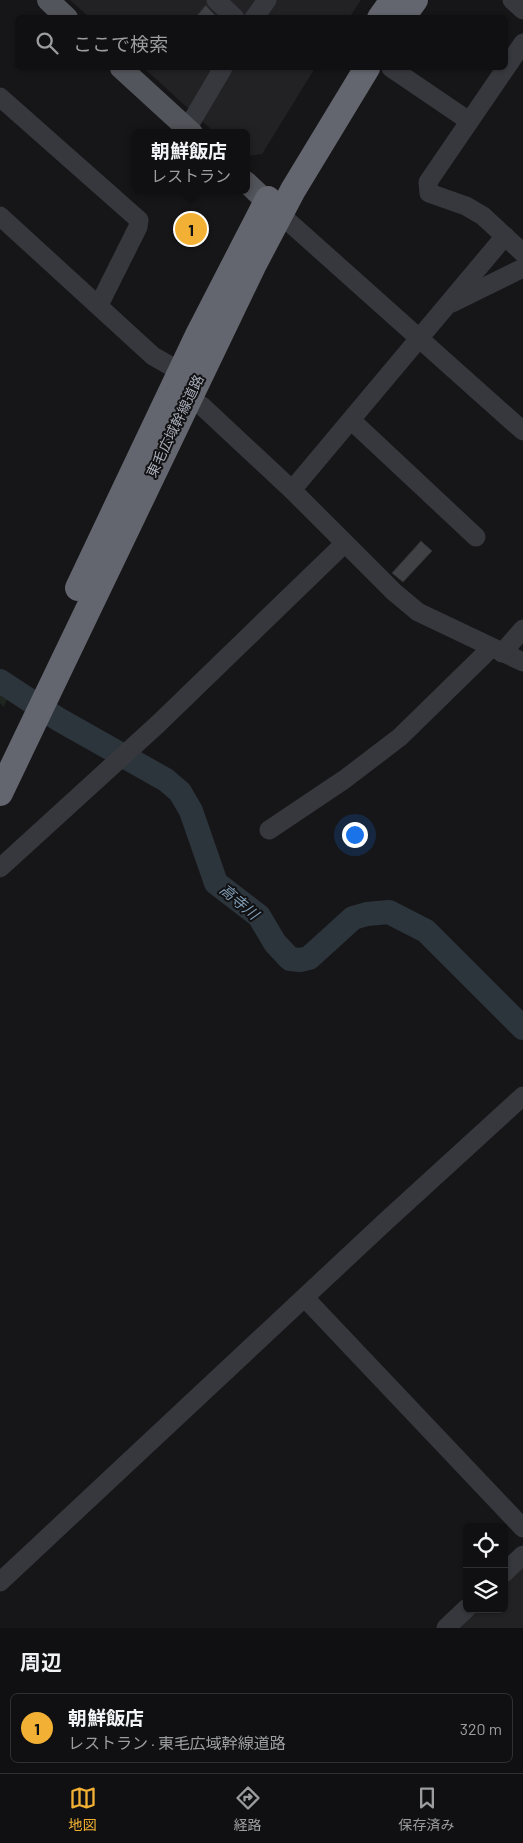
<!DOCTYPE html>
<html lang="ja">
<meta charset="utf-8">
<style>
:root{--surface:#101012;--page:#1e1e20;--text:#f1f3f6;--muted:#9c9d9f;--line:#303032;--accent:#f2b134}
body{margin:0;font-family:Barlow,"Noto Sans JP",sans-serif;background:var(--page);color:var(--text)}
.controls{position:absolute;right:15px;bottom:15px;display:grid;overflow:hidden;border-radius:8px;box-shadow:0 1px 4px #0004}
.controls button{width:45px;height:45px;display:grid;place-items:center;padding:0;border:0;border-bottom:1px solid var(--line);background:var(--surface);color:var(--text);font:25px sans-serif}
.you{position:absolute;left:354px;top:834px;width:18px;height:18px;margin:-12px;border:4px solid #fff;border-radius:50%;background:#1a73e8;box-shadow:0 0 0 8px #1a73e833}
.badge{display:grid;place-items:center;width:32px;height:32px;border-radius:50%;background:var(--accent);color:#111;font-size:16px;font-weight:700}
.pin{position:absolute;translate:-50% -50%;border:2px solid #fff;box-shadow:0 1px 5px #0006}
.popup{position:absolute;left:132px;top:129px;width:118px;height:65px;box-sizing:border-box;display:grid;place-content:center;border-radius:8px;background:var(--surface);filter:drop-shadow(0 1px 4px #0005);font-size:16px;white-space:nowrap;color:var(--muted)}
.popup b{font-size:19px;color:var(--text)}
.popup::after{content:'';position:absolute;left:50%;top:100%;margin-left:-10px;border:10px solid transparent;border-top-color:var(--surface)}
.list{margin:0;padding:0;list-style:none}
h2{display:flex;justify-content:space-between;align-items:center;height:65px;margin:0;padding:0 20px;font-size:21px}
h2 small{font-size:16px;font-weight:400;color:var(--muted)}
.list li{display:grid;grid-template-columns:32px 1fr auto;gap:15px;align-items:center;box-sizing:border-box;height:70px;margin:0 10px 10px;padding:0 10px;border:1px solid var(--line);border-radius:8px}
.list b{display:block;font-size:19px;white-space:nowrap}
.list p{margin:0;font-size:16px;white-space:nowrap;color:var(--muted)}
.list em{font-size:16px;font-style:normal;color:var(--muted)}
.icon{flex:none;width:28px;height:28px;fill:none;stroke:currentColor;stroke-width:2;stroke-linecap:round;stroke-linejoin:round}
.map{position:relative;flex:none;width:523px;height:1628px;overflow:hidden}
.search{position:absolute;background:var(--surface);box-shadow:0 1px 4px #0004;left:15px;right:15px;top:15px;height:55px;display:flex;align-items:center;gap:12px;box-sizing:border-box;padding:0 18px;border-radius:8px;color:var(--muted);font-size:19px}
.sheet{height:145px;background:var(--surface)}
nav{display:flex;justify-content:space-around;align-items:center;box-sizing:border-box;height:70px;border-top:1px solid var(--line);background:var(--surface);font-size:14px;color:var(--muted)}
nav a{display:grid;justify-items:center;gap:2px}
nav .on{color:var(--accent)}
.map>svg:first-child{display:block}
.built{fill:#222225}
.green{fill:#1e261f}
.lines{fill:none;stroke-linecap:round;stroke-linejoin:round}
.river{stroke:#2c353c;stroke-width:24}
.building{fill:#404145;stroke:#303034}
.minor{stroke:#37383d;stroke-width:19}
.major{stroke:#53555c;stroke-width:22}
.highway{stroke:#63666e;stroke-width:26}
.labels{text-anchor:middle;stroke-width:4;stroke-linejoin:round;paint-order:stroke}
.street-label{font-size:14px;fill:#a8adb8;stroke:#111113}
.water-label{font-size:15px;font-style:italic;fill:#7f9bb3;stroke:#111113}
</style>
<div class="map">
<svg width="523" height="1628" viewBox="0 0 523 1628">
<rect width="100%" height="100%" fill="#161618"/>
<g class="built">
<path d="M 70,0 L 361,0 L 349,18 L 89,17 Z"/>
<path d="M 144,68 L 315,68 L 262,154 L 246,156 L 246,133 L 215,133 Z"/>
<path d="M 523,1562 L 523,1628 L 452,1628 L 472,1609 L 504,1609 L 504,1579 Z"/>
</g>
<path class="green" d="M 0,688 L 9,694 L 4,707 L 0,703 Z"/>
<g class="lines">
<path class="river" d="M 0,681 L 58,719 L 166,780 L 180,792 L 191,811 L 216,883 L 259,916 L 275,943 L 290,959 L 300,960 L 309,958 L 353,918 L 367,914 L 389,912 L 426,931 L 523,1028"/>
</g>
<g class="building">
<path d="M 206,5 L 208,8 L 218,18 L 195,18 Z"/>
<path d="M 421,541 L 432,551 L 403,582 L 392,573 Z"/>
</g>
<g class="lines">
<g class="minor">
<path d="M 216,0 L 235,18"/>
<path d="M 512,0 L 523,10"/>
<path d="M 254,18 L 267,0"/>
<path d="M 523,43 L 428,182 L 429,193 L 466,206 L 483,216 L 523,253"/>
<path d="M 391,68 L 469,121"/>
<path d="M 0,97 L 139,220 L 138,227 L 99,305"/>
<path d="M 187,129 L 223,68"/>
<path d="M 280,214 L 523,431"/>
<path d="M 0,216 L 153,356 L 181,372"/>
<path d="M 452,303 L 523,268"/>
<path d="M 188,399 L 202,406 L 292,490 L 394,592 L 418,612 L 523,662"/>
<path d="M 351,420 L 476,537"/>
<path d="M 292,490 L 505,236"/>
<path d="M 502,653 L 523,629"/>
<path d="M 269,830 L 345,779 L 400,737 L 491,648"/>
<path d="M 0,868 L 158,724 L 345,543"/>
<path d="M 305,1298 L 523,1528"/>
<path d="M 504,1573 L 523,1555"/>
<path d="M 0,1582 L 385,1222 L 523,1096"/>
<path d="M 446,1628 L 467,1608"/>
</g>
<g class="major">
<path d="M 48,0 L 67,18"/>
<path d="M 121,68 L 192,133"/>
<path d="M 246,182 L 278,212"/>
</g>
<g class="highway">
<path d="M 380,18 L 393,0"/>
<path d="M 402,18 L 415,0"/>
<path d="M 78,588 L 197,337 L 268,199"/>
<path d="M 0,793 L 253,266 L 293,190 L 367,68"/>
</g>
</g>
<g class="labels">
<g class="street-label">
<text transform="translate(175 426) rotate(-64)" y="5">東毛広域幹線道路</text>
</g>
<g class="water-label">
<text transform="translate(239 902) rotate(40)" y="5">高寺川</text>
</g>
</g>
</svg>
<div class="controls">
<button><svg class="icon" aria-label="locate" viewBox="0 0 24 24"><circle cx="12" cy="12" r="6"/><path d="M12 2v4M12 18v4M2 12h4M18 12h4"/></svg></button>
<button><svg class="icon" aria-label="layers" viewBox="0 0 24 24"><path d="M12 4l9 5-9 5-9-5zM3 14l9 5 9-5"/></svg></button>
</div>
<div class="you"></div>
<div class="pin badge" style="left:191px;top:229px">1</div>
<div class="popup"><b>朝鮮飯店</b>レストラン</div>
<div class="search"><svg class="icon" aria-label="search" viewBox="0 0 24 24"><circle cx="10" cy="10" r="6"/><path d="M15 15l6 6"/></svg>ここで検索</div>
</div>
<section class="sheet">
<h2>周辺<small></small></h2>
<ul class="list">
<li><span class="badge">1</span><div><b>朝鮮飯店</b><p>レストラン · 東毛広域幹線道路</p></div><em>320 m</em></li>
</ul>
</section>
<nav>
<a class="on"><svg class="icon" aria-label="map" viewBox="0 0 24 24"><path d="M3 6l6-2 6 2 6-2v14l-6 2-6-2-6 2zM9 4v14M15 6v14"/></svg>地図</a>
<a><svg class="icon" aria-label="directions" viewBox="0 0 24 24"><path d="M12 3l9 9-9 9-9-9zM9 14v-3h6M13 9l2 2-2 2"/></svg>経路</a>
<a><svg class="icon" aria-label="saved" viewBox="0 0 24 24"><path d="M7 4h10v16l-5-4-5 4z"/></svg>保存済み</a>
</nav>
